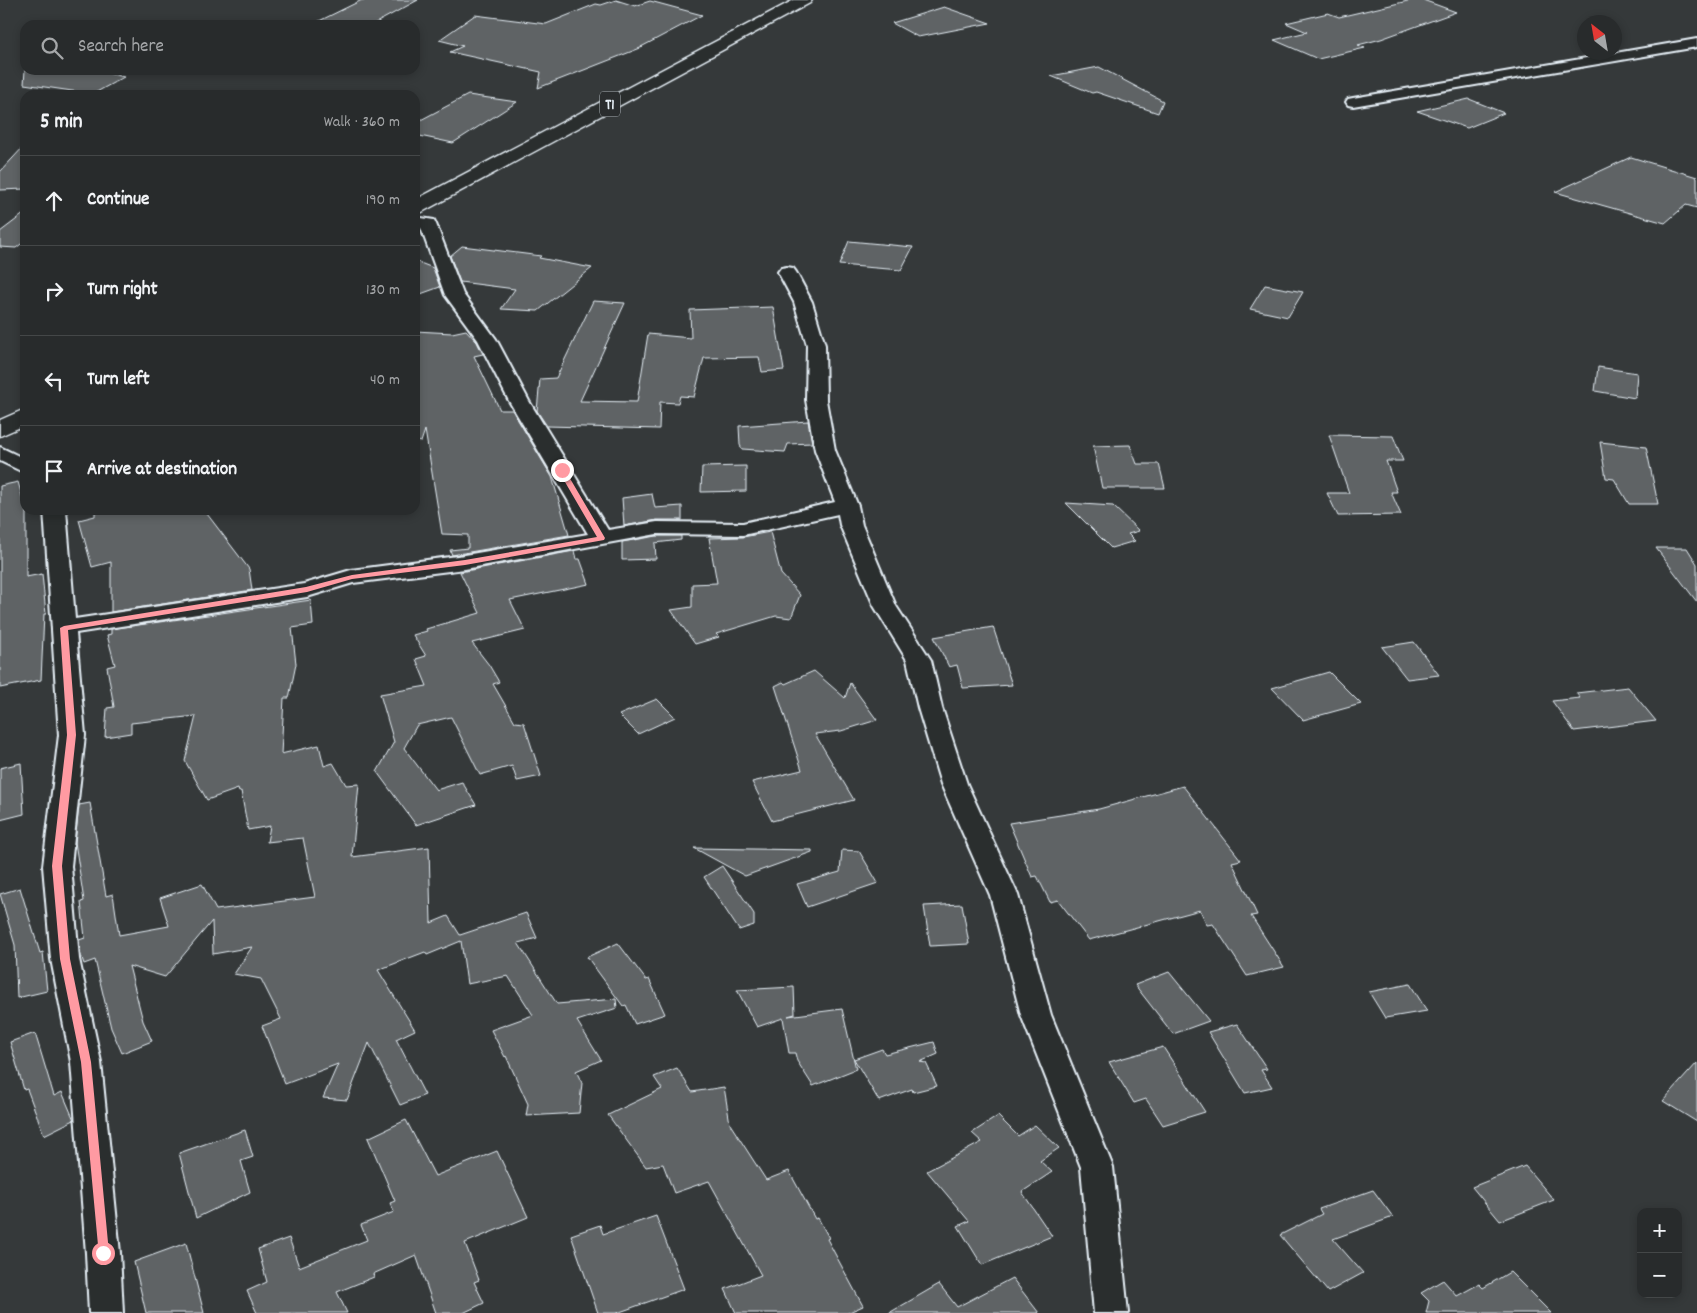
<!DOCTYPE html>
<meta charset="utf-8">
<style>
:root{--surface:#282b2c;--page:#343738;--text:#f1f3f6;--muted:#a5a7a9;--line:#444748}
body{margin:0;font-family:Dekko,sans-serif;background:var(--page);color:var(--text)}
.controls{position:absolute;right:15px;bottom:15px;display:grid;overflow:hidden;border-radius:10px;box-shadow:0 2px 8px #0003}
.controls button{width:45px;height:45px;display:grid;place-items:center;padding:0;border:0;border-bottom:1px solid var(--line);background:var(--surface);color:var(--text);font:25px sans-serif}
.compass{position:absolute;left:1577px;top:15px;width:45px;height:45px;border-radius:50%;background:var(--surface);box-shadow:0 2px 8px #0003;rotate:329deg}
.stop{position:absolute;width:15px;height:15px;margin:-11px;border:4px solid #ff9aa2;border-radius:50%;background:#fff}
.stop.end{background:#ff9aa2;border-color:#fff;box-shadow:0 1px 5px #0008}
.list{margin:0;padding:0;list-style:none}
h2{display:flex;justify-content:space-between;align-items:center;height:65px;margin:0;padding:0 20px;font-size:21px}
h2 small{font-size:16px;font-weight:400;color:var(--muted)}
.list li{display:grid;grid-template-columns:32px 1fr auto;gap:15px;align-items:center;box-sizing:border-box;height:90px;padding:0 20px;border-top:1px solid var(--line)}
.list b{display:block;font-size:19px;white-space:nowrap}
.list em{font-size:16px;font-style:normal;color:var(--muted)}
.icon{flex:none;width:28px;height:28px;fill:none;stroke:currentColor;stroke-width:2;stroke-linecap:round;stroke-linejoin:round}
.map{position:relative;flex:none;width:1697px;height:1313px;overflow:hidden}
.search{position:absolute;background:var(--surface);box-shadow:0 2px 8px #0003;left:20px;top:20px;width:400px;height:55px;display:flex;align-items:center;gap:12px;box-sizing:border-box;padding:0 18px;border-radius:15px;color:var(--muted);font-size:19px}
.panel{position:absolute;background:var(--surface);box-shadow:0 2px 8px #0003;left:20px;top:90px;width:400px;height:425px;border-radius:15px}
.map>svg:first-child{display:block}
.building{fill:#5f6365;stroke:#e8f1f8}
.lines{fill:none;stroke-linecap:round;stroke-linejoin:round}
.minor-casing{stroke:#e8f1f8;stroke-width:4}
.trunk-casing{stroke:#e8f1f8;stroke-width:3}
.minor{fill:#2a2d2e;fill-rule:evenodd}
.trunk{fill:#2a2d2e;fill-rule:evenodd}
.route{fill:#ff9aa2}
.labels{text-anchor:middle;stroke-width:4;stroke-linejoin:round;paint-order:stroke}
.shield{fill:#2a2d2e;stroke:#afb6bb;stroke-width:1}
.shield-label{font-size:15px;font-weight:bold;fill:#e8f1f8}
</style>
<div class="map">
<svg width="1697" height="1313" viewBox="0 0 1697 1313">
<rect width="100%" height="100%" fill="#35393a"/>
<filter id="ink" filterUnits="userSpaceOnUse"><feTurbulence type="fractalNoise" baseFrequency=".02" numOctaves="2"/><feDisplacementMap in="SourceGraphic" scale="10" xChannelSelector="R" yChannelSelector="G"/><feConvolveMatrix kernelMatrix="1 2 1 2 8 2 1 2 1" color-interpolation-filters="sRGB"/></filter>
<g filter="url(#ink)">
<g class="building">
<path d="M 362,0 L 418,0 L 372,25 L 311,25 Z"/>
<path d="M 616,0 L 635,6 L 650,1 L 702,15 L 641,47 L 643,47 L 538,88 L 541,72 L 450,52 L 463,46 L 439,40 L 475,15 L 546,24 L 596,4 L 601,5 Z"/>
<path d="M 1412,0 L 1423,0 L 1456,12 L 1381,39 L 1358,45 L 1365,48 L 1318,59 L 1274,40 L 1307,32 L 1286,23 L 1328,13 L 1339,17 Z"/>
<path d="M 944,7 L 990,23 L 918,37 L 892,23 Z"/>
<path d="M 1099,67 L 1163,101 L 1158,113 L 1096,92 L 1092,93 L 1051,76 Z"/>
<path d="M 25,70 L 95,70 L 124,77 L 93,94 L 24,84 Z"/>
<path d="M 468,95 L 517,102 L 453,143 L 415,135 L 415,123 Z"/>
<path d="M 1469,99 L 1504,113 L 1467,128 L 1417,111 Z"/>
<path d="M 25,145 L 25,189 L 0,190 L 0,172 Z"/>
<path d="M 1631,157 L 1697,177 L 1697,208 L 1686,205 L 1665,223 L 1555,192 Z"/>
<path d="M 25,213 L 25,241 L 16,248 L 0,247 L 0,232 Z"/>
<path d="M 849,241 L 913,247 L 901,270 L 839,265 Z"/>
<path d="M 462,246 L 541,256 L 539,258 L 592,268 L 538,311 L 501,309 L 515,289 L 460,282 L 450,256 Z"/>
<path d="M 415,261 L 433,268 L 440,287 L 415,296 Z"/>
<path d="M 1265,285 L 1303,292 L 1288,317 L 1250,309 Z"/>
<path d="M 593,301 L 625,303 L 580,401 L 637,402 L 648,334 L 691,338 L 690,310 L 773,307 L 784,370 L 762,372 L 759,357 L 704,358 L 694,397 L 680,396 L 678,403 L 660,402 L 659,429 L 547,426 L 537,411 L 540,379 L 556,378 Z"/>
<path d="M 466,330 L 477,342 L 483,354 L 474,356 L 500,410 L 512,410 L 552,477 L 569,535 L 452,555 L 450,550 L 468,548 L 468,535 L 442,534 L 425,430 L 421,442 L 415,441 L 415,331 L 452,333 Z"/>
<path d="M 1598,367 L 1637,373 L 1635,398 L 1595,391 Z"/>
<path d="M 808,421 L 812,443 L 788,444 L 785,452 L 742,449 L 740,445 L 739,426 Z"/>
<path d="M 1329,435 L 1393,436 L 1403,461 L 1386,461 L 1397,492 L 1391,492 L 1401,515 L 1338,516 L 1327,493 L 1349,493 Z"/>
<path d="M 1600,442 L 1646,447 L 1658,504 L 1629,504 L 1614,479 L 1606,478 Z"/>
<path d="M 1130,445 L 1137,464 L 1159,464 L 1165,488 L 1102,488 L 1093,446 Z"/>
<path d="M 746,466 L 746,491 L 701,492 L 702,467 Z"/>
<path d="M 18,482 L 26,510 L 26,577 L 42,574 L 46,614 L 44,614 L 41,680 L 0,688 L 0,486 Z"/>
<path d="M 652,494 L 655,508 L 682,506 L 682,520 L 657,520 L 624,526 L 622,498 Z"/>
<path d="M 1066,503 L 1113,506 L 1139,531 L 1128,534 L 1135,541 L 1111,548 Z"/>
<path d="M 107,510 L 204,510 L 249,569 L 252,590 L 111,612 L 111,562 L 92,567 L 79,520 L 95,516 L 95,512 Z"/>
<path d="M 770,532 L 781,574 L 800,595 L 791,618 L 776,616 L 716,634 L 719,637 L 695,644 L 671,610 L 692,607 L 692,584 L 717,583 L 709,538 L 743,537 Z"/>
<path d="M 657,536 L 681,536 L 681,540 L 655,543 L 656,559 L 622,560 L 622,542 Z"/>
<path d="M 1656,548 L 1687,548 L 1697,564 L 1697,602 Z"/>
<path d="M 574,551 L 576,559 L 580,559 L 589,584 L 510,600 L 525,630 L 472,643 L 489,665 L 499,682 L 493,684 L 515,722 L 524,723 L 541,776 L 517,781 L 512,766 L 480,775 L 451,717 L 417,725 L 404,748 L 436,790 L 462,782 L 476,805 L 416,825 L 377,772 L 394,742 L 380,694 L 427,686 L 416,659 L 426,656 L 413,635 L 427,631 L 426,629 L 480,613 L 460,572 Z"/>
<path d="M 311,600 L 313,625 L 292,628 L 296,664 L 289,698 L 284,698 L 281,754 L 319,745 L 324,766 L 333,763 L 346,785 L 359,784 L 352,857 L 429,847 L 431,923 L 448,916 L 460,935 L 526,913 L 537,938 L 518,943 L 557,1004 L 616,999 L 617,1008 L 577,1021 L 601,1060 L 576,1071 L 582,1083 L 579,1113 L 526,1116 L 528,1104 L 506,1056 L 505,1057 L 491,1030 L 533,1015 L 508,976 L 467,984 L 461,941 L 427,955 L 425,952 L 378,970 L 415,1030 L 396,1039 L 425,1095 L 400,1105 L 369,1043 L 347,1100 L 323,1098 L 338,1064 L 285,1084 L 262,1026 L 281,1019 L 261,979 L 234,974 L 252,947 L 213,954 L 212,921 L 165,977 L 129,966 L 143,1021 L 152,1041 L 122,1053 L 111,1028 L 95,960 L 84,964 L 80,952 L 79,940 L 85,938 L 81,902 L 84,901 L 75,842 L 79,805 L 90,803 L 106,896 L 113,894 L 119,935 L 169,926 L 160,898 L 202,884 L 216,910 L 315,897 L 303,838 L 267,842 L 270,826 L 248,830 L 241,791 L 239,792 L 238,789 L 207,800 L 185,761 L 196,716 L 131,723 L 131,733 L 105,737 L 107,708 L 114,707 L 107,667 L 115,665 L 107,635 L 111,634 L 111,629 Z"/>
<path d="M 993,627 L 1012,685 L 963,688 L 957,665 L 949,667 L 934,637 Z"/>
<path d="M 1414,642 L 1439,675 L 1407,679 L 1382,647 Z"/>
<path d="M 814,671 L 845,698 L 850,683 L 877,720 L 841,731 L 815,734 L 854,800 L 772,821 L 752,782 L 802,770 L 775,686 L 783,682 L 785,684 Z"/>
<path d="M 1329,672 L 1361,704 L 1303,720 L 1272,688 Z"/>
<path d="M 1628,687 L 1656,721 L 1574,731 L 1552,701 L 1580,698 L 1576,693 Z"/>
<path d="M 657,699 L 675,717 L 638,734 L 619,715 Z"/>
<path d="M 21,763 L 24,814 L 0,820 L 0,768 Z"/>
<path d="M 1183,786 L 1241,860 L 1232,862 L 1257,915 L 1251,916 L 1284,967 L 1247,976 L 1213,924 L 1207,925 L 1200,910 L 1089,940 L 1058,900 L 1050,902 L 1037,876 L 1032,877 L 1009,823 L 1099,809 Z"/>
<path d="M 694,848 L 812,850 L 812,852 L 745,876 Z"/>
<path d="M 842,850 L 859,851 L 878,883 L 807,907 L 797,884 L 840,872 Z"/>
<path d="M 722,866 L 754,914 L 754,925 L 739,930 L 704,877 Z"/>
<path d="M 20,888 L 40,953 L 43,952 L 47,991 L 17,998 L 15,945 L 0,894 Z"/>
<path d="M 962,904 L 969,944 L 930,946 L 924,906 Z"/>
<path d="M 618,943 L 646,980 L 649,979 L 665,1014 L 635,1024 L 626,1005 L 623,1006 L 587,957 Z"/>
<path d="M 1169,972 L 1209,1021 L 1173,1034 L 1135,985 Z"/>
<path d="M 1410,984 L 1427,1011 L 1385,1018 L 1369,992 Z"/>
<path d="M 794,987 L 795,1014 L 788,1016 L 842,1009 L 856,1069 L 813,1086 L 797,1061 L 795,1053 L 789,1053 L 783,1018 L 757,1027 L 737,990 Z"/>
<path d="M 1237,1024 L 1267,1069 L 1261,1070 L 1272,1087 L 1245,1093 L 1208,1032 Z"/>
<path d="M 35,1033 L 54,1096 L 62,1092 L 74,1120 L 44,1135 L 27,1089 L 24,1090 L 10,1042 Z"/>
<path d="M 934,1042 L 938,1054 L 920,1062 L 926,1063 L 937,1086 L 913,1092 L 912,1089 L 879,1101 L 854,1059 L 882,1049 L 885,1054 Z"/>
<path d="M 1163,1047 L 1205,1112 L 1163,1125 L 1146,1099 L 1134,1103 L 1109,1062 Z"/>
<path d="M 1697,1063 L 1697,1122 L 1663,1101 Z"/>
<path d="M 677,1068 L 692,1092 L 724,1087 L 730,1124 L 766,1180 L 789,1171 L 815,1219 L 818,1218 L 829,1238 L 827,1239 L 863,1306 L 847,1313 L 736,1313 L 725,1289 L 761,1275 L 709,1181 L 674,1193 L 663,1164 L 646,1167 L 608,1115 L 662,1089 L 654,1077 Z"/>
<path d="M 998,1116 L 1018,1136 L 1035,1125 L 1059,1148 L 1040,1161 L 1052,1172 L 1022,1192 L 1052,1236 L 982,1265 L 958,1226 L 969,1221 L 927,1171 L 982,1142 L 972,1133 Z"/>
<path d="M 406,1120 L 435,1176 L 497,1151 L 528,1217 L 465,1243 L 479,1280 L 474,1282 L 484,1303 L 463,1313 L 436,1313 L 416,1255 L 373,1274 L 374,1277 L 337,1292 L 347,1313 L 257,1313 L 247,1291 L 267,1282 L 258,1249 L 289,1238 L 299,1267 L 367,1240 L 361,1225 L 394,1212 L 390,1203 L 395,1201 L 368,1138 Z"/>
<path d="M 245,1130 L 253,1157 L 241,1161 L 250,1192 L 196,1218 L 179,1153 Z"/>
<path d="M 1525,1166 L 1554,1200 L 1500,1221 L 1472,1187 Z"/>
<path d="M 1373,1190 L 1393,1217 L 1333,1239 L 1363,1273 L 1328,1292 L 1280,1235 L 1322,1214 L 1319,1209 Z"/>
<path d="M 656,1216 L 684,1289 L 617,1313 L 598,1313 L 571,1235 L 600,1225 L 603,1234 Z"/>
<path d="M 186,1243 L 204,1313 L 146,1313 L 134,1262 Z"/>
<path d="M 1510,1272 L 1551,1313 L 1426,1313 L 1429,1301 L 1421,1293 L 1443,1280 L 1457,1296 L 1479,1284 L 1483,1288 Z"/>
<path d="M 1012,1278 L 1039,1313 L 889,1313 L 939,1284 L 957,1307 Z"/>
</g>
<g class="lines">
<g class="minor-casing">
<g id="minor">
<path d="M 1697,39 L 1697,47 L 1353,106 L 1348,105 L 1346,102 L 1348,99 L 1353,98 Z"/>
<path d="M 415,217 L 434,220 L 436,224 L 463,294 L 496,339 L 529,401 L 608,530 L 657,522 L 743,523 L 835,502 L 815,450 L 806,400 L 807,345 L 794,302 L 778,272 L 781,268 L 787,267 L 793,268 L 796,272 L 812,302 L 825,345 L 826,400 L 835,450 L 858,506 L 862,525 L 896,606 L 931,660 L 942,708 L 967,784 L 1018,895 L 1051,1015 L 1113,1167 L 1128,1313 L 1094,1313 L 1081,1167 L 1021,1015 L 990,895 L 941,784 L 918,708 L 907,660 L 874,606 L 840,525 L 838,514 L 743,535 L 657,534 L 465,569 L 353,583 L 307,597 L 76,633 L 85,735 L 71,866 L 79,959 L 101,1062 L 120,1253 L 123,1313 L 89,1313 L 86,1253 L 71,1062 L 51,959 L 43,866 L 59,735 L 44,510 L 66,510 L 75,619 L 304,584 L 351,570 L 465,555 L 588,534 L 509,401 L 478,340 L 445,295 L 421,228 L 415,227 Z"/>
<path d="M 0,447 L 25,459 L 25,473 L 0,461 Z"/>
</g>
</g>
<g class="trunk-casing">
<g id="trunk">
<path d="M 794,0 L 812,0 L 810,3 L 422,212 L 415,214 L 415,200 Z"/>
<path d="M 25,409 L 25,425 L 0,436 L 0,420 Z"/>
</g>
</g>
<use href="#minor" class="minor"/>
<use href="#trunk" class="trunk"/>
</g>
</g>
<path class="route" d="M 562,467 L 565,470 L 605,538 L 604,540 L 465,565 L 352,579 L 307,592 L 68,630 L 76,735 L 62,866 L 70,959 L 91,1062 L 109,1253 L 107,1256 L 99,1256 L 81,1062 L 60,959 L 52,866 L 67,735 L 60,628 L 64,626 L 306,587 L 352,575 L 465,560 L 597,537 L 558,470 Z"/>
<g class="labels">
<rect class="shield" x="600" y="91.5" width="20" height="25" rx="4"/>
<g class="shield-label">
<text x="610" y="109">T1</text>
</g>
</g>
</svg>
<div class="controls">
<button>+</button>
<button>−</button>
</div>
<svg class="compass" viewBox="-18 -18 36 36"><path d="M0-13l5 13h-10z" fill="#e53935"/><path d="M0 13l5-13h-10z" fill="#a5a7a9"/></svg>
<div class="stop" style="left:103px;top:1253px"></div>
<div class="stop end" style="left:562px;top:470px"></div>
<div class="search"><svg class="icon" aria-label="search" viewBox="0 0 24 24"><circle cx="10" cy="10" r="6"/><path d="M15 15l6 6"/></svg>Search here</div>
<section class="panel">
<h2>5 min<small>Walk · 360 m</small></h2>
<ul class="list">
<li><svg class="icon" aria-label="ahead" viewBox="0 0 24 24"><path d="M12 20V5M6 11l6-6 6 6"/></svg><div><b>Continue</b></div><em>190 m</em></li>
<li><svg class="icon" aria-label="right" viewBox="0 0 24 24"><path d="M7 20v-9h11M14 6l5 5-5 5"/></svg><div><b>Turn right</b></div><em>130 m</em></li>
<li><svg class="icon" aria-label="left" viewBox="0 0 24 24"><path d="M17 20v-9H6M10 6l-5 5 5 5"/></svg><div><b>Turn left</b></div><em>40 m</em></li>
<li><svg class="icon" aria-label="arrive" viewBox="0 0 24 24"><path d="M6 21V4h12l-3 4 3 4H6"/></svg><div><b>Arrive at destination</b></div></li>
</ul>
</section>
</div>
